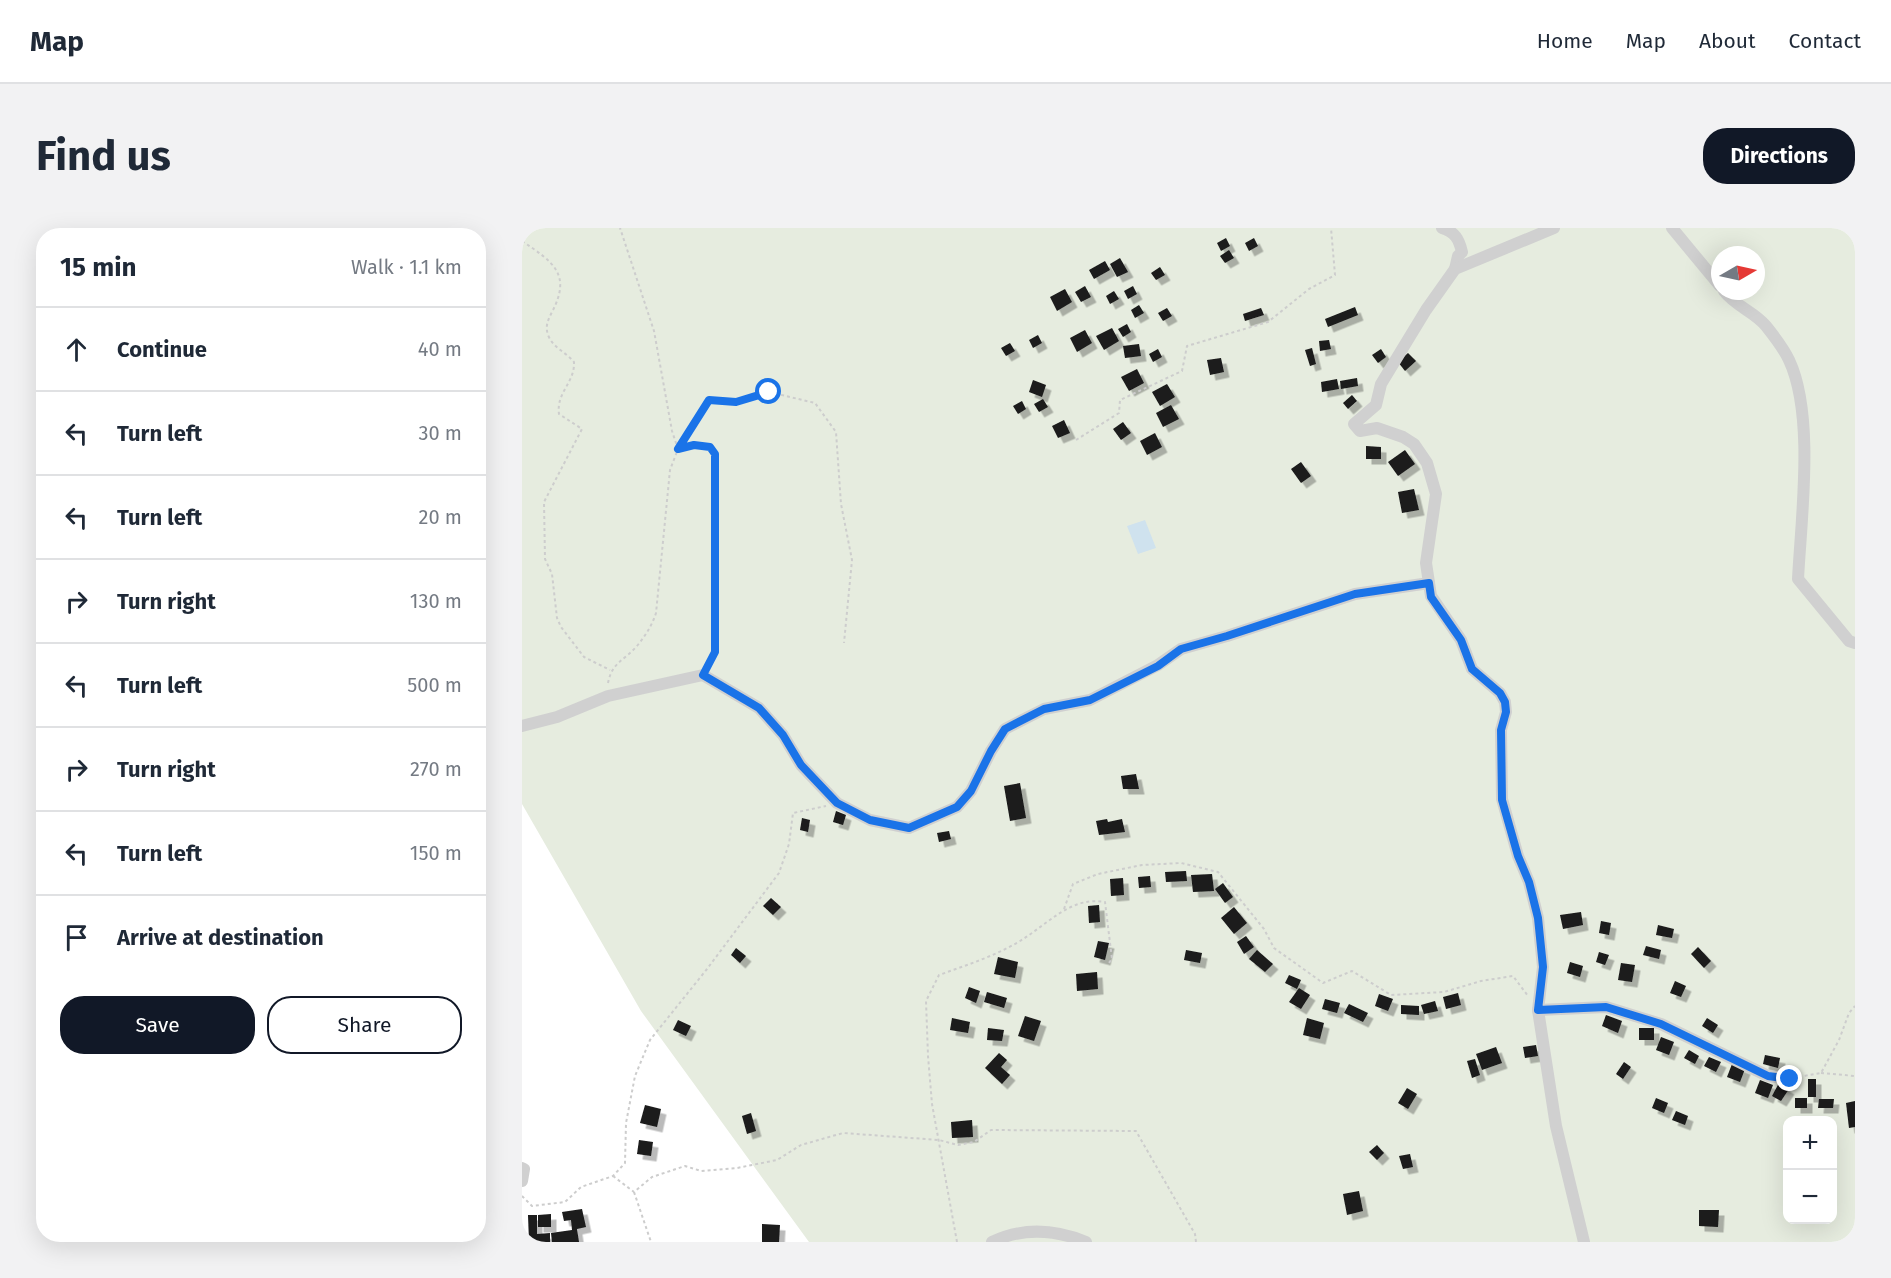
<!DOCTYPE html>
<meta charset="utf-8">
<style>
:root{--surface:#fff;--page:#f2f2f3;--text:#1f2937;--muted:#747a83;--line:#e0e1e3;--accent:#111827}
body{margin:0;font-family:"Fira Sans",sans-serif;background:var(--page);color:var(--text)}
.controls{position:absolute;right:18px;bottom:18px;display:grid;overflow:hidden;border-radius:12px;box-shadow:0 6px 24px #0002}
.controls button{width:54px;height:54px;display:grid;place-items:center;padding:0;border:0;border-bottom:2px solid var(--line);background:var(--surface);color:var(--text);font:30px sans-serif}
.compass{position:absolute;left:1189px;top:18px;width:54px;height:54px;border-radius:50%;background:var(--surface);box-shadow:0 6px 24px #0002;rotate:81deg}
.stop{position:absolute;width:18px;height:18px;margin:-14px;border:4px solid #1a73e8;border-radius:50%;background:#fff}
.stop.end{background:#1a73e8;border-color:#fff;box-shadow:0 2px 6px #0008}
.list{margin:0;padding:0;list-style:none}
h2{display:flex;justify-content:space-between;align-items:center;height:78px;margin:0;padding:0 24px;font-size:26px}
h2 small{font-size:20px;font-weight:400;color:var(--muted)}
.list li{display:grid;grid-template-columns:39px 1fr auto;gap:18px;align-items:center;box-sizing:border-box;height:84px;padding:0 24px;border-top:2px solid var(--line)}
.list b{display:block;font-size:22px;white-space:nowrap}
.list em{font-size:20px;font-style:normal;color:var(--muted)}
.actions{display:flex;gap:12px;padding:18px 24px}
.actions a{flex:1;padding:14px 0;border:2px solid var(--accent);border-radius:24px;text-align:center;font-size:21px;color:var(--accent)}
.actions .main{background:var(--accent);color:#fff}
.icon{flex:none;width:33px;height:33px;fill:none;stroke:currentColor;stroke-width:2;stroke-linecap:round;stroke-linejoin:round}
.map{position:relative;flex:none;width:1333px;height:1014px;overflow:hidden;border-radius:24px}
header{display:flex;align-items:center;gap:36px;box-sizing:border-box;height:84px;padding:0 30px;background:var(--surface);border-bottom:2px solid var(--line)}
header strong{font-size:28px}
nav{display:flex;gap:33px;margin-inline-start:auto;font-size:21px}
.intro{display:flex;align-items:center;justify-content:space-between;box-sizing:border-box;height:144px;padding:0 36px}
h1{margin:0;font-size:42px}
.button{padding:15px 27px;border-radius:24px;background:var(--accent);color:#fff;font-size:21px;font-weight:700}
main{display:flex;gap:36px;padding:0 36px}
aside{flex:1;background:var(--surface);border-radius:24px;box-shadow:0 6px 24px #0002}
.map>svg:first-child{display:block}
.green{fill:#e6ecdf;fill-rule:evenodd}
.water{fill:#cfe2ee}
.building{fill:#1a1a1a;filter:url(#shadow)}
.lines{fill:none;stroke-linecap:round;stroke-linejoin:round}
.path{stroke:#cdcdcd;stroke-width:2;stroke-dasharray:3 3;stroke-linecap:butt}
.minor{stroke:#d0d0d0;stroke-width:12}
.route{stroke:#1a73e8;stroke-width:8}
</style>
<header>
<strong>Map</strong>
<nav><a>Home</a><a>Map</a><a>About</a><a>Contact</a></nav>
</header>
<div class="intro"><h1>Find us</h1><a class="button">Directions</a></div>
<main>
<aside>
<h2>15 min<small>Walk · 1.1 km</small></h2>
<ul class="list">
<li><svg class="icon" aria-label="ahead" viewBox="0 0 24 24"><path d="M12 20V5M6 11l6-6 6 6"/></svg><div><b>Continue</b></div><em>40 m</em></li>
<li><svg class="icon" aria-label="left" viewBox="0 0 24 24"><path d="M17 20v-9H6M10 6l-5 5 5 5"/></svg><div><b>Turn left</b></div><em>30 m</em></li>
<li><svg class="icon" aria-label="left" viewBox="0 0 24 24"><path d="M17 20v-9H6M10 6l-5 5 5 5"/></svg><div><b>Turn left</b></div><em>20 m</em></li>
<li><svg class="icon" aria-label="right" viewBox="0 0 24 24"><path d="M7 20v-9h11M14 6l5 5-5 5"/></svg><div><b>Turn right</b></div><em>130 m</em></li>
<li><svg class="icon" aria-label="left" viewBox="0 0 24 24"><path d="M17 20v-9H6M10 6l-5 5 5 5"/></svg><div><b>Turn left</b></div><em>500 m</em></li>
<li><svg class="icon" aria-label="right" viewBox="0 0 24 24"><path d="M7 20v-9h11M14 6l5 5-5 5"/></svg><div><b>Turn right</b></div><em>270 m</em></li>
<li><svg class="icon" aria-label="left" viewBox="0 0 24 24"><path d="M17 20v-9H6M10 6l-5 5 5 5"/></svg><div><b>Turn left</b></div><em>150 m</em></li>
<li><svg class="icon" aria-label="arrive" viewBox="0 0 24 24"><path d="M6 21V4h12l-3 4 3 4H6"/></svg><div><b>Arrive at destination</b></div></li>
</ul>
<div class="actions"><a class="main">Save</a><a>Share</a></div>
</aside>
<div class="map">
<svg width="1333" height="1014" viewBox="0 0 1333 1014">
<defs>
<filter id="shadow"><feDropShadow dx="5.5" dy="5.5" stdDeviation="0" flood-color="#0004"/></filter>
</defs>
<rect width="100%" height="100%" fill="#fff"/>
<path class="green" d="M 0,0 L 1333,0 L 1333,1014 L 287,1014 L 119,783 L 0,576 ZM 1198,27 L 1234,27 L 1234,63 L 1198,63 ZM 1266,892 L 1310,892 L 1310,992 L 1266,992 Z"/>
<path class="water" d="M 623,292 L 634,320 L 616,326 L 605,298 Z"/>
<g class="building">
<path d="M 704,10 L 708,18 L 699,23 L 695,15 Z"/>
<path d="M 732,10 L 736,18 L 727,23 L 723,15 Z"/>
<path d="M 707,22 L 712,30 L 703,35 L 698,28 Z"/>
<path d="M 598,30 L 606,44 L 595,49 L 588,36 Z"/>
<path d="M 583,33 L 588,42 L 572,51 L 567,42 Z"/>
<path d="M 638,39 L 643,47 L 634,52 L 629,45 Z"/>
<path d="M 563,58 L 569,69 L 559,74 L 553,64 Z"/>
<path d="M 611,58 L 615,66 L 606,71 L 602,63 Z"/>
<path d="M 543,61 L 550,74 L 535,83 L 528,69 Z"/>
<path d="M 592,63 L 597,71 L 588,76 L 584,68 Z"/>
<path d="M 617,77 L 622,85 L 613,90 L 609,82 Z"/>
<path d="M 833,79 L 836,87 L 806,99 L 803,91 Z"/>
<path d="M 645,80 L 650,88 L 641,93 L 636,85 Z"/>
<path d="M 739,80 L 742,87 L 723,93 L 721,86 Z"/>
<path d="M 605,96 L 609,104 L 601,109 L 596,101 Z"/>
<path d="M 590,100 L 597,113 L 582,122 L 574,108 Z"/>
<path d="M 563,102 L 570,115 L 555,124 L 548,110 Z"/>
<path d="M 516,107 L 520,115 L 511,120 L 507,112 Z"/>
<path d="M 807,112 L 809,121 L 798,123 L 797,113 Z"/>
<path d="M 488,115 L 493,123 L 484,128 L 479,120 Z"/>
<path d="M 617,116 L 619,128 L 603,130 L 601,118 Z"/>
<path d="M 790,120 L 794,136 L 788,138 L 783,122 Z"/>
<path d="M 636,121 L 640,129 L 631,134 L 627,126 Z"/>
<path d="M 859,121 L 864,129 L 856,135 L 850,127 Z"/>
<path d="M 886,125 L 894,133 L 883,143 L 876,134 Z"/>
<path d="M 699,130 L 702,144 L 688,147 L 685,132 Z"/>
<path d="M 615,141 L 622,155 L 607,163 L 599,149 Z"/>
<path d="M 835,150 L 836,158 L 819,161 L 818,153 Z"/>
<path d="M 815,151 L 817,161 L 800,164 L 799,154 Z"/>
<path d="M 511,152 L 524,157 L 520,169 L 507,164 Z"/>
<path d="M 645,156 L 653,169 L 638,178 L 630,164 Z"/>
<path d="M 830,167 L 835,173 L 826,181 L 821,175 Z"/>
<path d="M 521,171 L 526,179 L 517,184 L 512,176 Z"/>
<path d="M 500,173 L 504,181 L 496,186 L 491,178 Z"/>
<path d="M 649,177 L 657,191 L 641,199 L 634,185 Z"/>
<path d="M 542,192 L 548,205 L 536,210 L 530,198 Z"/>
<path d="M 601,194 L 609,205 L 599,212 L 591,201 Z"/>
<path d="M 633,205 L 640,219 L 625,227 L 618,213 Z"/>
<path d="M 844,218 L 859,219 L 859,231 L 844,231 Z"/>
<path d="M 883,222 L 893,236 L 876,248 L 866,234 Z"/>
<path d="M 779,234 L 789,248 L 779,255 L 769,241 Z"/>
<path d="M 892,261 L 897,282 L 880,285 L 876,264 Z"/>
<path d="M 614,546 L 617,561 L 601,561 L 599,548 Z"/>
<path d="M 498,555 L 504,590 L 488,593 L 482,558 Z"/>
<path d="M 314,583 L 324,587 L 321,597 L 311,594 Z"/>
<path d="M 280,590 L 288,592 L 286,604 L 278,602 Z"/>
<path d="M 585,591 L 586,594 L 600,591 L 603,604 L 577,607 L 574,593 Z"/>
<path d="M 427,603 L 429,611 L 417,614 L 415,605 Z"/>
<path d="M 664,643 L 665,653 L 644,654 L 643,644 Z"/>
<path d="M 690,646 L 692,663 L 671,664 L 669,647 Z"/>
<path d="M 628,648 L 629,659 L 617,660 L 616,649 Z"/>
<path d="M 601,650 L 602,667 L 589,668 L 588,651 Z"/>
<path d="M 701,655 L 711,669 L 703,675 L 693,661 Z"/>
<path d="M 249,670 L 259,679 L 251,687 L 241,678 Z"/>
<path d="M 577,677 L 578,694 L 567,695 L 566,678 Z"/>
<path d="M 712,679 L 725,695 L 712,706 L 699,690 Z"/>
<path d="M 1059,684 L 1061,697 L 1041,701 L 1038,687 Z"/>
<path d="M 1079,693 L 1089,695 L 1087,707 L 1077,705 Z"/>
<path d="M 1136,697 L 1152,701 L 1150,710 L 1134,707 Z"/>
<path d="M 724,708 L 732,719 L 722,726 L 715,714 Z"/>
<path d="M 576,713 L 587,715 L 583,732 L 572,729 Z"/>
<path d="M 1124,718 L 1139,722 L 1137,731 L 1121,727 Z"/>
<path d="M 1176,719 L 1189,733 L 1182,740 L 1169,726 Z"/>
<path d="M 214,720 L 224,728 L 218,735 L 209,727 Z"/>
<path d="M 664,722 L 680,725 L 678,735 L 662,732 Z"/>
<path d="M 735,722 L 751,736 L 743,744 L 727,731 Z"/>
<path d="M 1077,724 L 1087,727 L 1083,737 L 1074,734 Z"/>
<path d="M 476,729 L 496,734 L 493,750 L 472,746 Z"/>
<path d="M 1048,734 L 1061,738 L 1058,749 L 1045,745 Z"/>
<path d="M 1099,735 L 1113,737 L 1110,754 L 1096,752 Z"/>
<path d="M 575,744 L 576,761 L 555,763 L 554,746 Z"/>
<path d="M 767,747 L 779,752 L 775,761 L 763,755 Z"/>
<path d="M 1153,753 L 1164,758 L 1159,769 L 1148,765 Z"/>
<path d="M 447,759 L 458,763 L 454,775 L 443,770 Z"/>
<path d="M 777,760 L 788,767 L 779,781 L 767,774 Z"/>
<path d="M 465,764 L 485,770 L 482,780 L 462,774 Z"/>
<path d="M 936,765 L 939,777 L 924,781 L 921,769 Z"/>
<path d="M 857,766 L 871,771 L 866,783 L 853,778 Z"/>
<path d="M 803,771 L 818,775 L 815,785 L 800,781 Z"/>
<path d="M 913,773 L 916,783 L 902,786 L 899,777 Z"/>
<path d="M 827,776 L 846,785 L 841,794 L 822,785 Z"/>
<path d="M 879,777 L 897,778 L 897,787 L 879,786 Z"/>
<path d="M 1084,787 L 1100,793 L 1096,805 L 1080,798 Z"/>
<path d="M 503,788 L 519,793 L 512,813 L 496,808 Z"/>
<path d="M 430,790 L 448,794 L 446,805 L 428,802 Z"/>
<path d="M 785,790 L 802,795 L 798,811 L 781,807 Z"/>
<path d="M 1185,790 L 1196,797 L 1191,805 L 1180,798 Z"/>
<path d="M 156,792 L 169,798 L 164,808 L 151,802 Z"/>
<path d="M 466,800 L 482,802 L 480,813 L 465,812 Z"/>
<rect x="1117" y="800" width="15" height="12"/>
<path d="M 1139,809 L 1152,814 L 1147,827 L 1134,822 Z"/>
<path d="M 1014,817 L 1016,828 L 1003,830 L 1001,819 Z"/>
<path d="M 974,819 L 980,835 L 960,842 L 954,826 Z"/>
<path d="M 1167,822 L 1177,828 L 1173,836 L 1162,830 Z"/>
<path d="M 477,825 L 485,832 L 479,839 L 488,847 L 480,856 L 463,840 Z"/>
<path d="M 1243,827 L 1258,830 L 1256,840 L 1241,836 Z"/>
<path d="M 1187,829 L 1199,834 L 1194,844 L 1182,838 Z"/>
<path d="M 953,831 L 958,847 L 950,850 L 945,833 Z"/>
<path d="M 1102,834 L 1109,839 L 1101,851 L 1094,846 Z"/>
<path d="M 1210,836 L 1223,841 L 1218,854 L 1205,849 Z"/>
<rect x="1286" y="851" width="8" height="18"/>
<path d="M 1238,852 L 1251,857 L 1246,870 L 1233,865 Z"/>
<path d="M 1257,855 L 1267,861 L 1259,873 L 1250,868 Z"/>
<path d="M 885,860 L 895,866 L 886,881 L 876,875 Z"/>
<path d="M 1134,870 L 1146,875 L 1142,885 L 1130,880 Z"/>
<rect x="1273" y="870" width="12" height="10"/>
<path d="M 1297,871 L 1312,871 L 1311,880 L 1296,880 Z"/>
<path d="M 1333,873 L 1333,899 L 1327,900 L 1324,875 Z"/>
<path d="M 123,877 L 139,881 L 135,899 L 118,895 Z"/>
<path d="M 1154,883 L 1166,888 L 1163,897 L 1150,892 Z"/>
<path d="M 229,885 L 234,903 L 225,906 L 220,888 Z"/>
<path d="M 450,892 L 451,909 L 430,910 L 429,894 Z"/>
<path d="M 117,912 L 131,914 L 129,928 L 115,926 Z"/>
<path d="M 855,917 L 862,925 L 855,932 L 847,924 Z"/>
<path d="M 888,926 L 891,939 L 881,941 L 877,928 Z"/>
<path d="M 837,963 L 841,983 L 825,987 L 821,966 Z"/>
<path d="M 60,981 L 64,999 L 55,1001 L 57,1014 L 30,1014 L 29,1005 L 50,1002 L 49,992 L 42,993 L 40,984 Z"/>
<path d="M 1177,982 L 1197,982 L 1196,999 L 1177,998 Z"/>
<path d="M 29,986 L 29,999 L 16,999 L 16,987 Z"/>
<path d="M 6,987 L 15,987 L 15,1006 L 28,1005 L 28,1014 L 7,1014 Z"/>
<path d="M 240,996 L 258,997 L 257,1014 L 240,1014 Z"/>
</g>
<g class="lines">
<g class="path">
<path d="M 0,13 C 31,34 50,46 30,84 C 26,92 23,98 26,107 C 31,120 44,124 52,134 C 53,155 34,164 37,186 L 60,201 L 22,274 L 23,331 L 30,346 L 35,390 L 39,399 L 62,429 L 88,442"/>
<path d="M 554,212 L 597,185 L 598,172 L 660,143 L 665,118 L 746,94 L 787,61 L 813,47 L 809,0"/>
<path d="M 156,221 L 187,172 L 214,174 L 247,164 L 293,175 L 314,204 L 319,276 L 330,332 L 322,415"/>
<path d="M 156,221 L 172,217 L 188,219 L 193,226 L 193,424 L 186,438"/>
<path d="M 86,455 C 90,434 102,433 115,418 C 123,408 130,398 134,385 L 148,242 L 156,221 L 150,203 L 132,103 L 98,0"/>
<path d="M 542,681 L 551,656 L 576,646 L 620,637 L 659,635 L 696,644 L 742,701 L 752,720 L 801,755 L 830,743 L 869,767 L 922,764 L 959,753 L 991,748 L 1006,768"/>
<path d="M 1299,845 L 1333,848"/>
<path d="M 1265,851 L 1299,845 L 1317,812 L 1327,785 L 1333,778"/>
<path d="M 91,948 L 112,964 L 130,949 L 163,938 L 179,943 L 215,940 L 255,932 L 279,917 L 321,905 L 417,912 L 436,917 L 452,914 L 469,902 L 614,903 L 673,1006 L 674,1014"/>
<path d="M 112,964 L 129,1014"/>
<path d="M 0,968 L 10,978 L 43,974 L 59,959 L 91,948 L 103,935 L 104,895 L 113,848 L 128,812 L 185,741 L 257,645 L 267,616 L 271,585 L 304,578"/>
<path d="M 435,1014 L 410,876 L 406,828 L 404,773 L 417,747 C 445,737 473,728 498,713 C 526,696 549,668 583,674 L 590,731 L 586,736"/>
</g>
<g class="minor">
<path d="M 920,0 C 933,4 937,11 940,24 L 936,28 L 933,41"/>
<path d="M 1032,0 L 933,41 L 904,82 L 859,156 L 854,177 L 832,196 L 838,203 L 855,200 L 881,209 L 892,216 L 905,235 L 914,266 L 904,335 L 909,368 L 939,412 L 950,441 L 978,465 L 983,474 L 984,484 L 979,502 L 980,571 L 996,628 L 1007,654 L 1016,690 L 1021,739 L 1016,782 L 1034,898 L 1062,1014"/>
<path d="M 1150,0 L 1198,58"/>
<path d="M 1202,63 C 1213,78 1233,84 1244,98 C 1252,108 1262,121 1267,132 C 1293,187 1279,291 1276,351 L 1327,413 L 1333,415"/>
<path d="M 0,498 L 35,489 L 86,468 L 181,447 L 237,480 L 261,507 L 279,537 L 315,575 L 348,592 L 387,600 L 435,579 L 449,563 L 469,523 L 483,501 L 522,481 L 568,472 L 636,437 L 659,421 L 705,408 L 833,366 L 907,355"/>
<path d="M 1016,782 L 1084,779 L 1139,796 L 1246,848 L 1253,849"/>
<path d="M 0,940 L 2,941 L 0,953"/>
<path d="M 470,1014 C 501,999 532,1001 564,1014"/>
</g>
</g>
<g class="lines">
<path class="route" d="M 247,164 L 214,174 L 187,172 L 156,221 L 172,217 L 188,219 L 193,226 L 193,424 L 181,447 L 237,480 L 261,507 L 279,537 L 315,575 L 348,592 L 387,600 L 435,579 L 449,563 L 469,523 L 483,501 L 522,481 L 568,472 L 636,438 L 659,421 L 705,408 L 833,366 L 907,355 L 909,369 L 939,412 L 950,441 L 978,465 L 983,474 L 984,484 L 979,502 L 980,572 L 996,628 L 1007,654 L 1016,690 L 1021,739 L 1016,782 L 1084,779 L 1139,796 L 1246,848 L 1268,851"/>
</g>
</svg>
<div class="controls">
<button>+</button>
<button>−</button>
</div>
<svg class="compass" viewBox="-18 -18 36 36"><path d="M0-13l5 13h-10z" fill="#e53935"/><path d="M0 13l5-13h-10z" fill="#747a83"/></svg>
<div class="stop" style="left:247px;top:164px"></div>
<div class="stop end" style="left:1268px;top:851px"></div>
</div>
</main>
